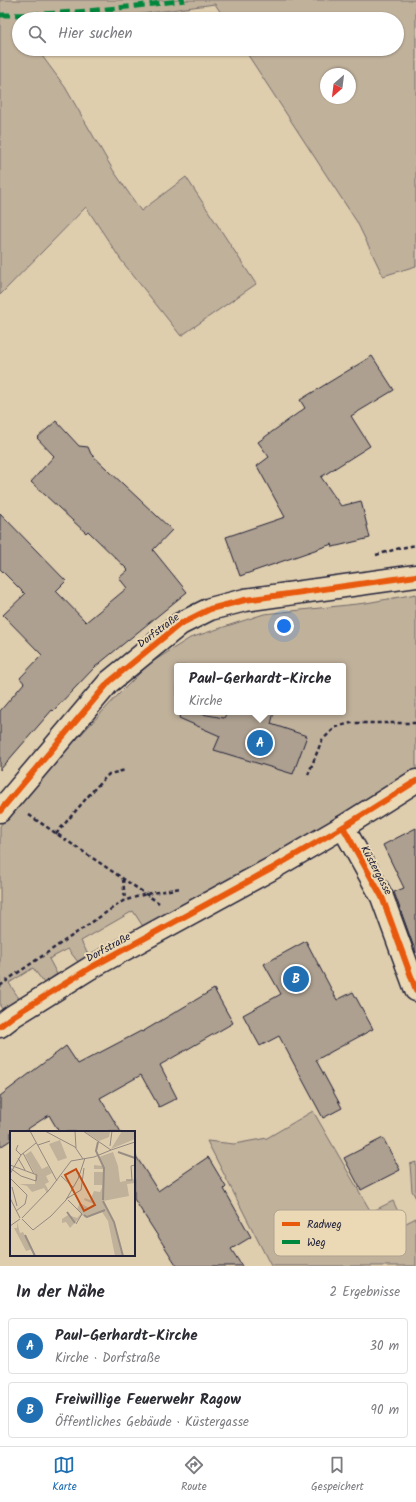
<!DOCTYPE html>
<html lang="de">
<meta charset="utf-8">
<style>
:root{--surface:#fff;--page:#f7f7f7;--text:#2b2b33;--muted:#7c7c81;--line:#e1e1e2;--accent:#1f6fb2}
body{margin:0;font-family:Kalam,sans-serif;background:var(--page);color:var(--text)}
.compass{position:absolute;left:320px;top:68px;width:36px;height:36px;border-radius:50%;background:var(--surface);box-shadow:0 1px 3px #0004;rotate:208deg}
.you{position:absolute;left:284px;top:626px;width:14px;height:14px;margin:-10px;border:3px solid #fff;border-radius:50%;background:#1a73e8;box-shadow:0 0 0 6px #1a73e833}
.badge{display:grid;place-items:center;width:26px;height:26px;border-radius:50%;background:var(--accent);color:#fff;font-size:13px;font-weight:700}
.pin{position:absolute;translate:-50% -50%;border:2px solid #fff;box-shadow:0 1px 4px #0006}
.popup{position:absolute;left:174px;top:663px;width:172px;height:52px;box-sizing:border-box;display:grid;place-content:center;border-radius:4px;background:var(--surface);filter:drop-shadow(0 1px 3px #0005);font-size:13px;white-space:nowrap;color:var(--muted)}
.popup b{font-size:15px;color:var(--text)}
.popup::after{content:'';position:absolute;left:50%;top:100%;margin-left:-8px;border:8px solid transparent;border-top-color:var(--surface)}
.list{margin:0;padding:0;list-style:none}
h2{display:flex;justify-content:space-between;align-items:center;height:52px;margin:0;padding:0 16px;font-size:17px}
h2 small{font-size:13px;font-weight:400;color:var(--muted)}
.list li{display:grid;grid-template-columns:26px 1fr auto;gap:12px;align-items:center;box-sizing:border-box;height:56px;margin:0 8px 8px;padding:0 8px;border:1px solid var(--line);border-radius:4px}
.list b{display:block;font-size:15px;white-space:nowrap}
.list p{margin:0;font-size:13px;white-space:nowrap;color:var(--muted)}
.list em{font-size:13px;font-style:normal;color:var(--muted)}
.icon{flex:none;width:22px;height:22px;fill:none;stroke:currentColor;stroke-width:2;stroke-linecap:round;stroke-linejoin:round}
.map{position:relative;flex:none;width:416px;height:1266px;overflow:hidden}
.search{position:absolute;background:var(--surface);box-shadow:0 1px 3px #0004;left:12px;right:12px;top:12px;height:44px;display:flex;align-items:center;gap:10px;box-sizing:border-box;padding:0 14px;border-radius:22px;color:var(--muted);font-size:15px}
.sheet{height:180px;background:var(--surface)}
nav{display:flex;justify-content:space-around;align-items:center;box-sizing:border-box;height:56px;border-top:1px solid var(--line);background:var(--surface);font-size:11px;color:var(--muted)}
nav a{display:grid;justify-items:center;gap:2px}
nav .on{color:var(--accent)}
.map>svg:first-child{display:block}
.green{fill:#c0b19b;stroke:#716a6b;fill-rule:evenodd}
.building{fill:#ada090;stroke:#22223b}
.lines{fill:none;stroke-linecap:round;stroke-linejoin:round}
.minor-casing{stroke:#22223b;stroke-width:25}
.path{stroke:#22223b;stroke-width:2.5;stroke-dasharray:4 3;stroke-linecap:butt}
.minor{stroke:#ebd9b6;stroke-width:22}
.quiet{stroke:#00873e;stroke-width:5;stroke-dasharray:10 5;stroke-linecap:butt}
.cycleway-casing{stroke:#ebd9b6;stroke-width:8}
.cycleway{stroke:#e8590c;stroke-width:6}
.labels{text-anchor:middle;stroke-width:4;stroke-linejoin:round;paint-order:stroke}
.street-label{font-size:11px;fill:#22223b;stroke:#ebd9b6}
.inset-river{fill:none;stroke:#998e83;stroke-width:2}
.inset-road{fill:none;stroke:#938980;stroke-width:1}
.view{fill:#c04e15;fill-opacity:0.15;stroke:#c04e15;stroke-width:2}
.inset-edge{fill:none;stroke:#22223b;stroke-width:2}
.key{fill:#ebd9b6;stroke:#afa291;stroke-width:1}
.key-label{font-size:11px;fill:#22223b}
</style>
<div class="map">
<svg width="416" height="1266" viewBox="0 0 416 1266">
<rect width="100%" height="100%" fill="#dfceae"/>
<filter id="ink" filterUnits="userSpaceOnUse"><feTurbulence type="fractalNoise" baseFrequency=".025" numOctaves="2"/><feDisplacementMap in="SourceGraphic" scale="8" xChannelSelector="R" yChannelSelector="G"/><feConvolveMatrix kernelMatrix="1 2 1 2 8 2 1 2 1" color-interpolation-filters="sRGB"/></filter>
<g filter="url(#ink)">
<g class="green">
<path d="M 0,0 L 416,0 L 416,266 L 383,276 L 357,222 L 244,49 L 397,49 L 397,19 L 225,19 L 215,4 L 105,19 L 19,19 L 19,49 L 37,49 L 65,87 L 113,170 L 141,211 L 186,177 L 256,284 L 181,336 L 121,260 L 86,207 L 0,295 ZM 326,74 L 350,74 L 350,98 L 326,98 Z"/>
<path d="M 416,594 L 416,773 L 273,860 L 144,928 L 133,911 L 81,941 L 89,956 L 78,962 L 68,949 L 49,959 L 57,974 L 44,983 L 33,968 L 9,983 L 20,1000 L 3,1010 L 0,1006 L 0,826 L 45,773 L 119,694 L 149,664 L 190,638 L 264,614 L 366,603 ZM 177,666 L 343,666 L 343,712 L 177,712 Z"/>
<path d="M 313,1111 L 371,1212 L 393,1201 L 404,1224 L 416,1218 L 416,1266 L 271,1266 L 207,1141 L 234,1144 L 267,1138 Z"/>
<path d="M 416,1162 L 416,1198 L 412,1191 L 410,1164 Z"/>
</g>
<g class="building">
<path d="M 372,356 L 394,390 L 351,416 L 370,446 L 321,477 L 341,506 L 361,501 L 370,538 L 333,547 L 332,544 L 240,576 L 226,537 L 285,517 L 257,466 L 269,457 L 258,442 L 305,408 L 300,400 Z"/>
<path d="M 56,421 L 79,446 L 88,447 L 91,454 L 172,530 L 153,550 L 187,592 L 95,667 L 53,711 L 52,710 L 0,770 L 0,711 L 24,683 L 20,678 L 42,655 L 3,615 L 25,594 L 0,569 L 0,513 L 66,581 L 56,591 L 86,622 L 127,588 L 119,578 L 128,570 L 88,531 L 86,533 L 31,482 L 54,456 L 37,438 Z"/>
<path d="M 181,712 L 191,712 L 224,718 L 227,712 L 274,712 L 271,724 L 307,736 L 293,774 L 214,750 L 220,736 L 179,718 Z"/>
<path d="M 416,828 L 416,953 L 394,892 L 404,888 L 383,845 Z"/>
<path d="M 306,941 L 337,1000 L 353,992 L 373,1029 L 316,1060 L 342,1108 L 323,1118 L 279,1036 L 260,1046 L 243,1015 L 281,994 L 264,964 Z"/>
<path d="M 214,989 L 233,1023 L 160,1065 L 177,1098 L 159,1107 L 141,1075 L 100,1098 L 121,1132 L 59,1132 L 49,1115 L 23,1132 L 11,1132 L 11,1140 L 0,1147 L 0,1096 L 66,1046 L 78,1064 L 141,1031 L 142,1032 Z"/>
<path d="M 383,1138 L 400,1170 L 361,1190 L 344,1158 Z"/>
<path d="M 134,1153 L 158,1191 L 208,1157 L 226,1187 L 224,1189 L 251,1237 L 231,1249 L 242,1266 L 177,1266 L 134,1199 Z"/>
</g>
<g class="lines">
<g class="minor-casing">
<g id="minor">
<path d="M 0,811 L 109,682 L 180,624 L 210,609 L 245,600 L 416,576"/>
<path d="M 343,827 L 382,897 L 416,990"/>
<path d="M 0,1026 L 13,1016 L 90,968 L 271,869 L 343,827 L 416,781"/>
</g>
</g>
<g class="path">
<path d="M 376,555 L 400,548 L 416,545"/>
<path d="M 308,775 L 322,740 L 336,727 L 351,723 L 416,723"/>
<path d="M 29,815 L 159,903"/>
<path d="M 56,834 L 96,787 L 109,774 L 126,770"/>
<path d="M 123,879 L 125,900"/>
<path d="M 0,986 L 13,976 L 123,901 L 146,894 L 181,888"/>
</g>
<use href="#minor" class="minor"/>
<path class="quiet" d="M 0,15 C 62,15 123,8 185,0"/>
<g class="cycleway-casing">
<g id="cycleway">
<path d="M 0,811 L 109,682 L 180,624 L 210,609 L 245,600 L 416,576"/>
<path d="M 343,827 L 382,897 L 416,990"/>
<path d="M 0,1026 L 13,1016 L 90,968 L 271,869 L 343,827 L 416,781"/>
</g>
</g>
<use href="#cycleway" class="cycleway"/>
</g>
</g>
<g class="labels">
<g class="street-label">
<text transform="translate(158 630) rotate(-37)" y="4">Dorfstraße</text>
<text transform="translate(377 870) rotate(62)" y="4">Küstergasse</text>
<text transform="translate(108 947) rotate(-29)" y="4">Dorfstraße</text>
</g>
</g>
<g transform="translate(10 1131)">
<rect width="125" height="125" fill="#dfceae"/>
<path d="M 74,0 L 100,0 L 100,1 L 99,6 L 89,10 ZM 112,0 L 125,0 L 125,8 L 101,18 ZM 50,9 L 57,27 L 48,30 L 39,13 ZM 21,20 L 32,38 L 38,35 L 42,42 L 36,45 L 39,51 L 35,53 L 39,60 L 37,62 L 34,57 L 22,61 L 17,55 L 9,53 L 25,53 L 25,43 L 15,24 ZM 103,21 L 108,35 L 110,51 L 125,48 L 125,52 L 117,53 L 119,65 L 93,70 L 104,92 L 113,125 L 105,125 L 98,90 L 92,81 L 76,87 L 72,84 L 60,97 L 56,91 L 52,92 L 52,88 L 58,84 L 67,87 L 71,83 L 67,78 L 70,72 L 79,77 L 84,73 L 74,69 L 75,67 L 80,69 L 84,60 L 90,61 L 92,57 L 92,54 L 84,54 L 84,41 L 93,41 L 93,38 L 84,38 L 84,34 L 93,35 L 89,26 ZM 7,91 L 10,102 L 13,101 L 22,118 L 16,120 L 4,97 L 7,97 Z" fill="#c0b19b"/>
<path class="inset-river" d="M 88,11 L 86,20 L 94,37 L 93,69M 108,21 L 125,27M 93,70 L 104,91 L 113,125M 57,81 L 65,92M 74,84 L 77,86 L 95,79M 15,104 L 25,125"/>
<path class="inset-road" d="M 20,0 L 47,50M 35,0 L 65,16 L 73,28M 65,0 L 66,17M 73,0 L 101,19 L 125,11M 8,14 L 6,19 L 11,24M 28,14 L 40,10M 100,15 L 102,0M 13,22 L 24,43M 8,27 L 15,39M 0,34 L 27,44 L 26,50 L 11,45 L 0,37M 0,43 L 11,24 L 26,12M 51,45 L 63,56M 0,47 L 17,64 L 15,73 L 6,80M 116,49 L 122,49 L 121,35 L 125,34M 2,56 L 7,75M 0,67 L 10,87M 56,68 L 71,59 L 74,37M 58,69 L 72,83 L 66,93M 12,87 L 40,58 L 61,30 L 84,26 L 101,19M 12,88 L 23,99 L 41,85 L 56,69 L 68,48 L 75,27M 0,95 L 10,88"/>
<path class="view" d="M 66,38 L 85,74 L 74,80 L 55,44 Z"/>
<rect width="125" height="125" class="inset-edge"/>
</g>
<rect x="274" y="1210" width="132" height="46" rx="6" class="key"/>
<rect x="282" y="1222" width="18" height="4" fill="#e8590c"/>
<rect x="282" y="1240" width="18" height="4" fill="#00873e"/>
<g class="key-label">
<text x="307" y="1228">Radweg</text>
<text x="307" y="1246">Weg</text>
</g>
</svg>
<svg class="compass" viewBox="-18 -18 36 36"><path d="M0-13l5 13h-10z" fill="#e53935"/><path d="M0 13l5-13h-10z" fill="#7c7c81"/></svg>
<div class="you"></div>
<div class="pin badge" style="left:260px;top:743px">A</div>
<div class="popup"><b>Paul-Gerhardt-Kirche</b>Kirche</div>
<div class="pin badge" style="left:296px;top:979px">B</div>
<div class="search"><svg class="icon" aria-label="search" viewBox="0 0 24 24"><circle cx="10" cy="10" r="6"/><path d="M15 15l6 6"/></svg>Hier suchen</div>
</div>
<section class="sheet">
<h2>In der Nähe<small>2 Ergebnisse</small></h2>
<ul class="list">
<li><span class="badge">A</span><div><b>Paul-Gerhardt-Kirche</b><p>Kirche · Dorfstraße</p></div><em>30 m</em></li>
<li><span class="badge">B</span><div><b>Freiwillige Feuerwehr Ragow</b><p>Öffentliches Gebäude · Küstergasse</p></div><em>90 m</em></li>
</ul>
</section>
<nav>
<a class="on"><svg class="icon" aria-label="map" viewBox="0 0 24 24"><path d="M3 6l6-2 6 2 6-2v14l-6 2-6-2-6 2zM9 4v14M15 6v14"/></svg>Karte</a>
<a><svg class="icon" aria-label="directions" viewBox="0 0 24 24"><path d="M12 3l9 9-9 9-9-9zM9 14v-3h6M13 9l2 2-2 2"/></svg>Route</a>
<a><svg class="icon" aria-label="saved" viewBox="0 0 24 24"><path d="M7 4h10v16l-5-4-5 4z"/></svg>Gespeichert</a>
</nav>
